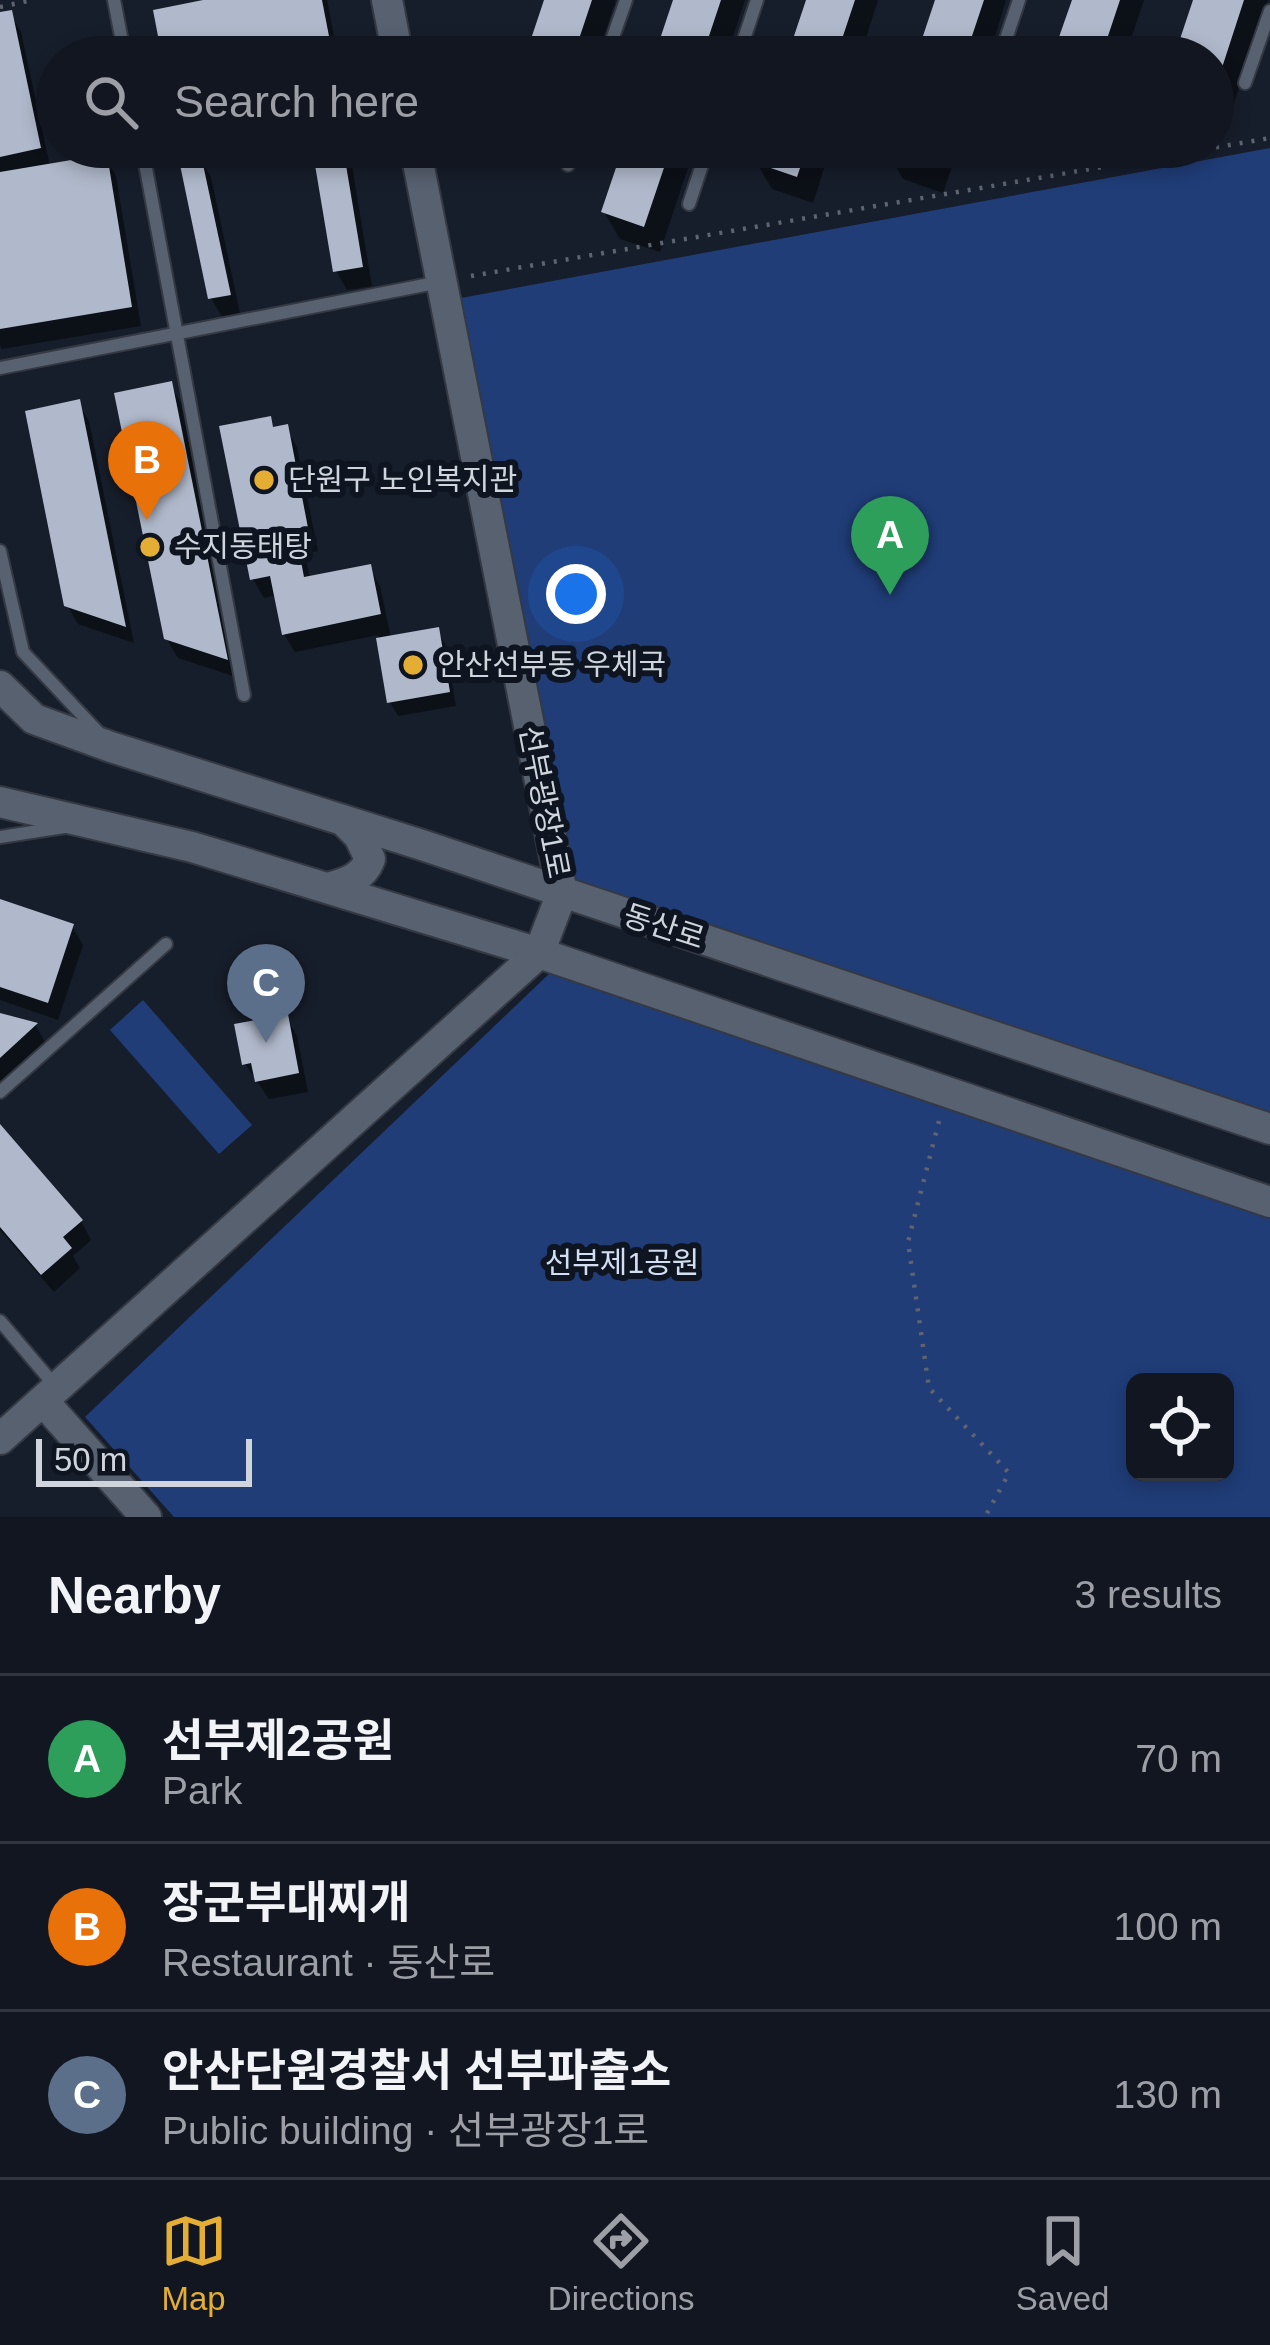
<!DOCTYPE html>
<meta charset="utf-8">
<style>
:root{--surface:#111620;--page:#1a1f29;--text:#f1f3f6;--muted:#9c9fa5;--line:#30353e;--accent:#e4ae35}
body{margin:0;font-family:Helvetica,"Noto Sans KR",sans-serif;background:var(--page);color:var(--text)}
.controls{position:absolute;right:36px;bottom:36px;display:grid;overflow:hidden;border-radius:18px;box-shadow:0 6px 18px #0003}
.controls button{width:108px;height:108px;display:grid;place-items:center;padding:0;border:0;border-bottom:3px solid var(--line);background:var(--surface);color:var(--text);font:60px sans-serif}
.scale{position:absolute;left:36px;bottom:30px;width:216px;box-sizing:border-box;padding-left:12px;border:6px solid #cfd4dd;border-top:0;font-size:33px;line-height:42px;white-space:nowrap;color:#cfd4dd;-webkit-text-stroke:9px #0e1521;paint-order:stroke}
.you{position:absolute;left:576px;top:594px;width:42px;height:42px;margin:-30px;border:9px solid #fff;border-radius:50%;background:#1a73e8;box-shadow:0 0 0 18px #1a73e833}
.badge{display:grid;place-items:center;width:78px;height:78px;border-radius:50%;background:var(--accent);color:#fff;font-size:39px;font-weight:700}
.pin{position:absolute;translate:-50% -99px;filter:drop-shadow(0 3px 6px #0008)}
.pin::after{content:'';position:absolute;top:63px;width:42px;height:36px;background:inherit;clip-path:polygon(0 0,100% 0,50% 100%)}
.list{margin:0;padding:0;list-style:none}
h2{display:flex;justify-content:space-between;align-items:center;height:156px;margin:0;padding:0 48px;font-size:51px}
h2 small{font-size:39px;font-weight:400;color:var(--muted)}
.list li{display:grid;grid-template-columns:78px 1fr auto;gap:36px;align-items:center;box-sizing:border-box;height:168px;padding:0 48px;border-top:3px solid var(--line)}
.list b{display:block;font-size:45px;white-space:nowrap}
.list p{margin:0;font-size:39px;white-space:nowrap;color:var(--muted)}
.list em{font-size:39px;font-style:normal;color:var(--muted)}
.icon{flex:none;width:66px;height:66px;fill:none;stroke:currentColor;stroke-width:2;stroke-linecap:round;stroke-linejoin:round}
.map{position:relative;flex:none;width:1270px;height:1517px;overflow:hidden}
.search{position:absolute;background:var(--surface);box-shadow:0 6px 18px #0003;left:36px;right:36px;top:36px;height:132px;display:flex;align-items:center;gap:30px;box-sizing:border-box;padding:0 42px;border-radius:66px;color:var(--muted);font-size:45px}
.sheet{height:660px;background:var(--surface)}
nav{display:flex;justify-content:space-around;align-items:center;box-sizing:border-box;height:168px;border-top:3px solid var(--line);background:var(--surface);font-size:33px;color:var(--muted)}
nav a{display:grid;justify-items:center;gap:6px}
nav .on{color:var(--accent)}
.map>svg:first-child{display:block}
.green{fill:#203d78;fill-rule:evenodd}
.shadow{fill:#0007}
.building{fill:#b0b9cb}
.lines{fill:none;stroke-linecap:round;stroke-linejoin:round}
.service-casing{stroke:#353943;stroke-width:16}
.tertiary-casing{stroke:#353943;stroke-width:34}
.path{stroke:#5e6470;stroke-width:4.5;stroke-dasharray:3 9;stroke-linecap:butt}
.service{stroke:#586170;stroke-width:12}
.tertiary{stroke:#586170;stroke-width:30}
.poi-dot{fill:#e4ae35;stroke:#0e1521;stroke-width:4.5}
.labels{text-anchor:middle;stroke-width:12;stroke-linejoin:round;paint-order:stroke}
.poi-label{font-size:30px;fill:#cfd4dd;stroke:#0e1521;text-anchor:start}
.street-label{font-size:30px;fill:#cfd4dd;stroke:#0e1521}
.park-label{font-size:30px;fill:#d3def2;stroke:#0e1521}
</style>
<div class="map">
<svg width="1270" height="1517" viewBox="0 0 1270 1517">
<rect width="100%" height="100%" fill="#171e2b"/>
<g class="green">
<path d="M 1270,148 L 1270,1123 L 571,890 L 450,300 Z"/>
<path d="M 551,972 L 1270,1213 L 1270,1517 L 174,1517 L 85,1417 ZM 1135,1382 L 1225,1382 L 1225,1472 L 1135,1472 Z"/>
<path d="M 143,1000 L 252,1125 L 219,1154 L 110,1030 Z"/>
</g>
<g class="shadow">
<path d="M 219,0 L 327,0 L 338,57 L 165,57 Z"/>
<path d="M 547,0 L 616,0 L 597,57 L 528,57 Z"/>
<path d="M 676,0 L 745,0 L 726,57 L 657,57 Z"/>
<path d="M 809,0 L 878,0 L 860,57 L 790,57 Z"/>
<path d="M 938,0 L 1006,0 L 989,57 L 919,57 Z"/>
<path d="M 1075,0 L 1144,0 L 1125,57 L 1055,57 Z"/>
<path d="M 1197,0 L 1268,0 L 1233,106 L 1213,99 L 1213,57 L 1178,57 Z"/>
<path d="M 10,13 L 21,32 L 50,166 L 105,157 L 116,176 L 141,326 L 2,349 L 0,346 L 0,15 Z"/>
<path d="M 184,147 L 269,147 L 201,160 L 211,177 L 240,313 L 222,317 L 211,298 L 191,160 Z"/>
<path d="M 315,147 L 349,148 L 372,286 L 347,290 L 336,271 Z"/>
<path d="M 516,147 L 566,147 L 560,167 L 520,154 Z"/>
<path d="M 626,147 L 695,147 L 660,252 L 620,239 L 604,212 Z"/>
<path d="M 761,147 L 831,147 L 813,203 L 772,189 L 756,162 Z"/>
<path d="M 889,147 L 959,147 L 943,193 L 903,179 L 887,152 Z"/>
<path d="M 1068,147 L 1094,147 L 1091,155 Z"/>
<path d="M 170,384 L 181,403 L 236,677 L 178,658 L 166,638 Z"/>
<path d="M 78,403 L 89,421 L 134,643 L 78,624 L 67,605 Z"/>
<path d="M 269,419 L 275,430 L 286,428 L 297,447 L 318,551 L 305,554 L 310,579 L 369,567 L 380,586 L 391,638 L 437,630 L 445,644 L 456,706 L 398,716 L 390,702 L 378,635 L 295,652 L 284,634 L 277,595 L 264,598 L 253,579 Z"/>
<path d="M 0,902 L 72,926 L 83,945 L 58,1020 L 0,1000 Z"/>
<path d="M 0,1016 L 36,1026 L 46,1044 L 0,1086 Z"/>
<path d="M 286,1017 L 297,1036 L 308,1092 L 269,1099 L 245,1064 Z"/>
<path d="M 0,1128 L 81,1221 L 91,1240 L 73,1256 L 80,1268 L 54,1292 L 0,1230 Z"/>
</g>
<g class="building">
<path d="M 203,0 L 322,0 L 333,57 L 162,57 L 153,10 Z"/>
<path d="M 544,0 L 592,0 L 573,57 L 525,57 Z"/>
<path d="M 673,0 L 721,0 L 702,57 L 654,57 Z"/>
<path d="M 806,0 L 855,0 L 836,57 L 787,57 Z"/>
<path d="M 935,0 L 984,0 L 965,57 L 916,57 Z"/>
<path d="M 1072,0 L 1120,0 L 1101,57 L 1052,57 Z"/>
<path d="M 1193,0 L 1244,0 L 1218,80 L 1213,79 L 1213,57 L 1174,57 Z"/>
<path d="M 12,10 L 41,148 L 0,157 L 0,12 Z"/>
<path d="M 312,147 L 343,147 L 363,267 L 333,272 Z"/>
<path d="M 623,147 L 671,147 L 644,227 L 601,212 Z"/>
<path d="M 758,147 L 807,147 L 797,177 L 753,162 Z"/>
<path d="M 886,147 L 935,147 L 928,167 L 884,152 Z"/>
<path d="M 107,154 L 132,307 L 0,329 L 0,172 Z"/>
<path d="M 201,155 L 231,295 L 208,299 L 179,160 Z"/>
<path d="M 172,381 L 228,660 L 164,639 L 114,393 Z"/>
<path d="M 80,399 L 126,627 L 64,606 L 25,411 Z"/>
<path d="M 271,416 L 273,427 L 288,424 L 309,533 L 296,535 L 304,577 L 371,564 L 381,614 L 282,635 L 270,576 L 250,580 L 219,426 Z"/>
<path d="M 439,627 L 450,692 L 387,703 L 376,638 Z"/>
<path d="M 0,899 L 74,924 L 48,1003 L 0,987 Z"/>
<path d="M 0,1013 L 38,1023 L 0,1058 Z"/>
<path d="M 288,1014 L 299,1073 L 255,1082 L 251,1063 L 242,1065 L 234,1024 Z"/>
<path d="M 0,1124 L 83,1220 L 63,1237 L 72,1248 L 41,1275 L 0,1227 Z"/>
</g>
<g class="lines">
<g class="service-casing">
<g id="service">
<path d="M 114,0 L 125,57"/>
<path d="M 606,57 L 626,0"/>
<path d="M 738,57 L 757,0"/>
<path d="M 1000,57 L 1019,0"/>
<path d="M 1245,83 L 1270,11"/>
<path d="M 142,147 L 244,695"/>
<path d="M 568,165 L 575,147"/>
<path d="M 689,204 L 708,147"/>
<path d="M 0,368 L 440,282"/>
<path d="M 0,551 L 23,652 L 98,732"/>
<path d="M 0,837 L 64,827"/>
<path d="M 0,1092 L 166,944"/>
<path d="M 0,1321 L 57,1388"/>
</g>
</g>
<g class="tertiary-casing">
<g id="tertiary">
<path d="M 387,0 L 398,57"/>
<path d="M 0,686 L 34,719 L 111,747 L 422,845 L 1270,1129"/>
<path d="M 0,802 L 192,847 L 539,953 L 1270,1202"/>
<path d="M 328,888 C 346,883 363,878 370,859 L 359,836 L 346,823"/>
<path d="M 43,1401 L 146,1517"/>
<path d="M 0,1439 L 539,953 L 562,893 L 415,147"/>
</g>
</g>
<g class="path">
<path d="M 0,7 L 32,0"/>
<path d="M 471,276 L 1270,138"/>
<path d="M 939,1121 L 908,1242 L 929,1388 L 1009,1473 L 985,1517"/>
</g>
<use href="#service" class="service"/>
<use href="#tertiary" class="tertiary"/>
</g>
<g class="poi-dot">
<circle cx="264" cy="480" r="12"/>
<circle cx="150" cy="547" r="12"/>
<circle cx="413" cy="665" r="12"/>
</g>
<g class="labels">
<g class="poi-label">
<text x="288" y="490">단원구 노인복지관</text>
<text x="174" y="557">수지동태탕</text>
<text x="437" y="675">안산선부동 우체국</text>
</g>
<g class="street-label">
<text transform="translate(544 802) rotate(79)" y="10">선부광장1로</text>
<text transform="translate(664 927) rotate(18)" y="10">동산로</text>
</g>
<g class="park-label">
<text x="622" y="1273">선부제1공원</text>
</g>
</g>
</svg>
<div class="controls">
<button><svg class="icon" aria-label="locate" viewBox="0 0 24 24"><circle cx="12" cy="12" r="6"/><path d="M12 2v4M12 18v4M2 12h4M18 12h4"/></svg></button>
</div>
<div class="scale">50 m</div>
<div class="you"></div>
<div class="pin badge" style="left:890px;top:595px;background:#2e9e5b">A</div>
<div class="pin badge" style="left:147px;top:520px;background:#e8710a">B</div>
<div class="pin badge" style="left:266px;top:1043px;background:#5c6f8a">C</div>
<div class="search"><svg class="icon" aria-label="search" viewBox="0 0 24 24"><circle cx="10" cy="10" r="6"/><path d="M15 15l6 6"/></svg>Search here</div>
</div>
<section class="sheet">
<h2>Nearby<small>3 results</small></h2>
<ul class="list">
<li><span class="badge" style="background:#2e9e5b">A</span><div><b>선부제2공원</b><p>Park</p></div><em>70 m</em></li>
<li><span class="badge" style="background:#e8710a">B</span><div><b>장군부대찌개</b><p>Restaurant · 동산로</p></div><em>100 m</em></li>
<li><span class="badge" style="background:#5c6f8a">C</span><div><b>안산단원경찰서 선부파출소</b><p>Public building · 선부광장1로</p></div><em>130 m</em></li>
</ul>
</section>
<nav>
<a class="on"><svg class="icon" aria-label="map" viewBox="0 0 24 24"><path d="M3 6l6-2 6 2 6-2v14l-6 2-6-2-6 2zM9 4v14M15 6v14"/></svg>Map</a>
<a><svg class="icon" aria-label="directions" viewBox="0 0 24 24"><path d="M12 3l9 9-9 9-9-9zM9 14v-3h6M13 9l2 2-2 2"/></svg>Directions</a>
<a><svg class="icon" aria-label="saved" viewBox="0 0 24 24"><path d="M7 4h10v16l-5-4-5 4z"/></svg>Saved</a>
</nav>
